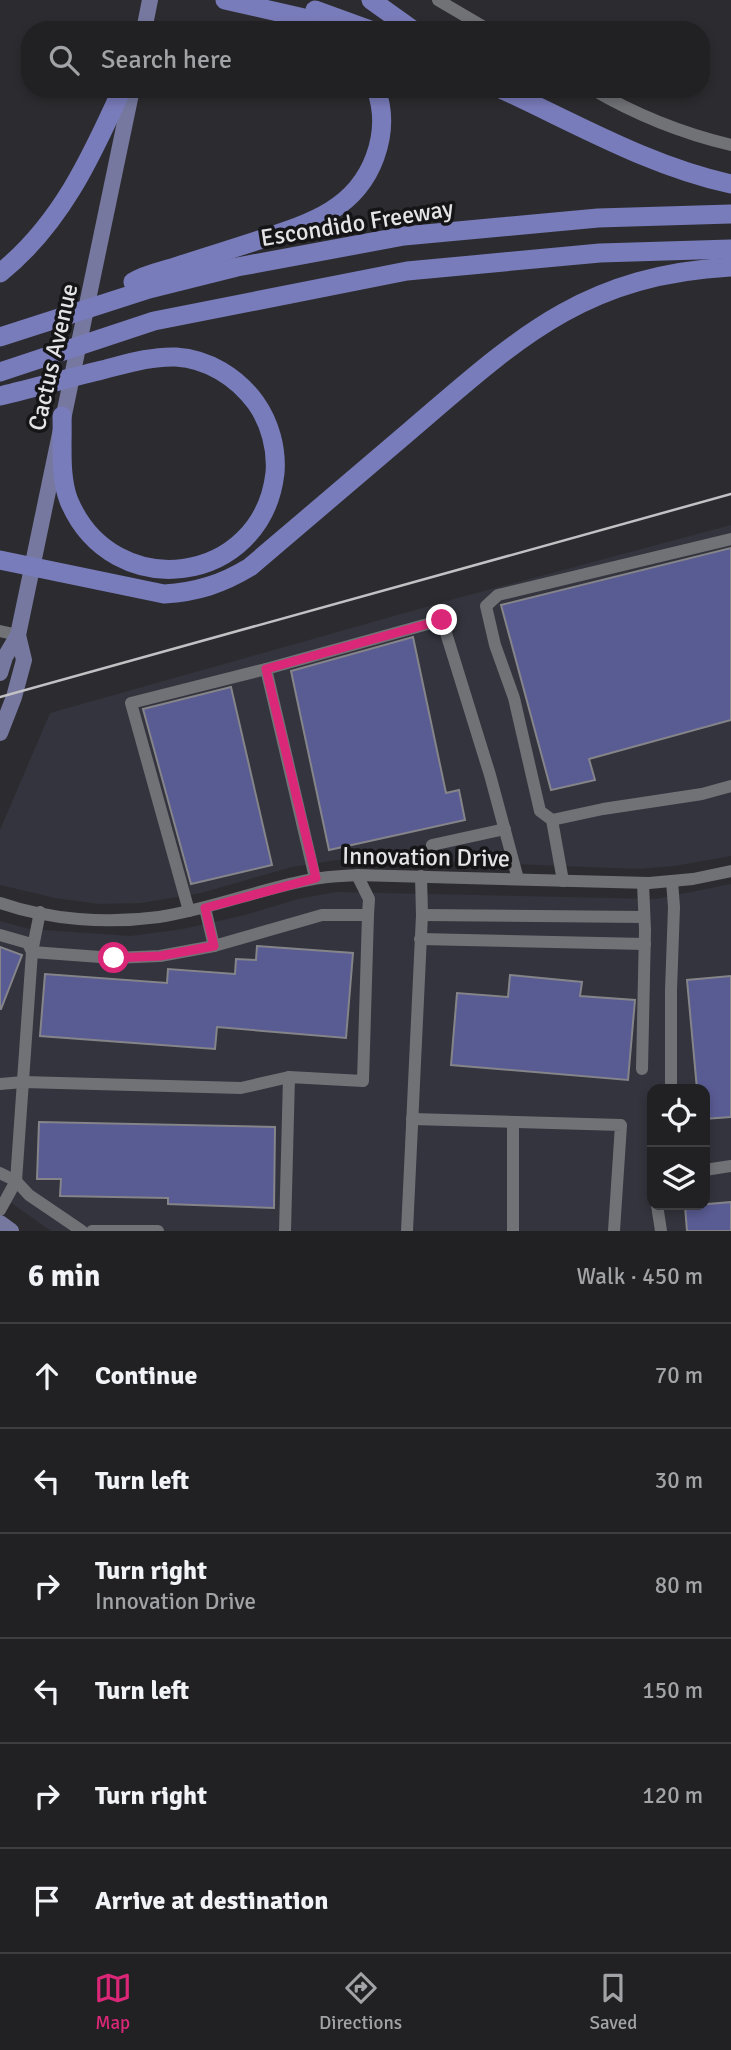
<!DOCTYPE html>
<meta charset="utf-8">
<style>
:root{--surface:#212124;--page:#29292c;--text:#f1f3f6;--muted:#a2a3a6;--line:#3e3e41;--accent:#db2777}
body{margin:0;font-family:Signika,sans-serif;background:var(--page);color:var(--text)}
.controls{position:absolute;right:21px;bottom:21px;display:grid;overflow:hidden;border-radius:14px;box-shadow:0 4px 10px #0003}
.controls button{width:63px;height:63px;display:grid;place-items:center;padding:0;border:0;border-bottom:2px solid var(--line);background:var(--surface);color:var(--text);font:35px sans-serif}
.stop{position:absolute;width:21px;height:21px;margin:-16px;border:5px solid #db2777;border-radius:50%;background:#fff}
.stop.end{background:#db2777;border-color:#fff;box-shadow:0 2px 7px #0008}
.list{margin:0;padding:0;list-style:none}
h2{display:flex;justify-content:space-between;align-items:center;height:91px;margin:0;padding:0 28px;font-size:30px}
h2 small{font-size:23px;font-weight:400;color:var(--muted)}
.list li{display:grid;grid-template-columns:46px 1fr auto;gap:21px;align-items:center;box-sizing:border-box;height:105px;padding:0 28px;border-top:2px solid var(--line)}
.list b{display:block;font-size:26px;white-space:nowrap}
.list p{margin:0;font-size:23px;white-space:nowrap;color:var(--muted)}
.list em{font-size:23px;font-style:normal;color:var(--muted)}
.icon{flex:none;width:38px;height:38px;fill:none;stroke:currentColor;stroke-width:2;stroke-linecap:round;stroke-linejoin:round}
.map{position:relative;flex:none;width:731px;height:1231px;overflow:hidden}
.search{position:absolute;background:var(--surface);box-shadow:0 4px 10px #0003;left:21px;right:21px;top:21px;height:77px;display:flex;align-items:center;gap:18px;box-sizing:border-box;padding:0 24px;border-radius:28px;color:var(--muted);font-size:26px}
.sheet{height:721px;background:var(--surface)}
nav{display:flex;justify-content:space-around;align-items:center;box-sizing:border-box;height:98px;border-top:2px solid var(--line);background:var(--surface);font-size:19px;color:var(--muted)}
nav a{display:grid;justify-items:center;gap:4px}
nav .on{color:var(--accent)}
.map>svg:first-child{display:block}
.built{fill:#33343d;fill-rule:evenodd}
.building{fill:#595b93;stroke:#848489;stroke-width:2}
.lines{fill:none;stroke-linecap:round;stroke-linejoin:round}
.minor{stroke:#717276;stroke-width:12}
.major{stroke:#76789f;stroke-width:16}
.highway{stroke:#797cba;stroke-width:19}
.rail{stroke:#c2c2c5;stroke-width:2.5}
.route{stroke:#db2777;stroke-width:9}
.labels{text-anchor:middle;stroke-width:7;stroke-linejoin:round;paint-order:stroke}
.street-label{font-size:24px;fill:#e4e4e7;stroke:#151517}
</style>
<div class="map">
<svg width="731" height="1231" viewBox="0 0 731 1231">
<rect width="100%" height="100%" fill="#2c2c30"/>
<g class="built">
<path d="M 731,525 L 731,856 L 674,866 L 638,869 L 386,859 L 337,860 L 292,867 L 201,893 L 141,903 L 99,904 L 55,898 L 0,885 L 0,830 L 50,713 L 458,598 Z"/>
<path d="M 731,884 L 731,1231 L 51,1231 L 0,1195 L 0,921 L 29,929 L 131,936 L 183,929 L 245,915 L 298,899 L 336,892 L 656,899 ZM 652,1089 L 705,1089 L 705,1205 L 652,1205 Z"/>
</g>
<g class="building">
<path d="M 731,548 L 731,720 L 589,759 L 595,780 L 551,790 L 501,605 Z"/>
<path d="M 413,637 L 446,793 L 459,790 L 465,820 L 329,850 L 291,671 Z"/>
<path d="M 231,687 L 272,865 L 191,884 L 143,709 Z"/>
<path d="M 257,946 L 353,953 L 346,1038 L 217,1027 L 215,1049 L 40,1036 L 45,974 L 167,983 L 168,969 L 235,974 L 236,959 L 256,960 Z"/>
<path d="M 0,947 L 22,955 L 1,1009 L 0,1009 Z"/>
<path d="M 510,975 L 582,982 L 580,996 L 635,1000 L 628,1080 L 451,1065 L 457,993 L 508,997 Z"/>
<path d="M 731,976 L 731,1117 L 705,1119 L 705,1089 L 697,1089 L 687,980 Z"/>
<path d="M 39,1122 L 275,1127 L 274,1208 L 168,1204 L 168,1198 L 60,1196 L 61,1179 L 37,1179 Z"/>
<path d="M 731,1202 L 731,1231 L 687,1231 L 685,1206 Z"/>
</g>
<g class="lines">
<g class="minor">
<path d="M 438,0 L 489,30"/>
<path d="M 592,89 C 636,115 681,133 731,145"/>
<path d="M 0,631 L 18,635"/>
<path d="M 552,820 L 603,809 L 702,794 L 731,786"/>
<path d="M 432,845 L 505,829"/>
<path d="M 315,878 L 266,669 L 442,620 L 490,775 L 518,879"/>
<path d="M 563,881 L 552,820 L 540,811 L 514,698 L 495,645 L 486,606 L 498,595 L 731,539"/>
<path d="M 0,903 C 49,920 107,924 159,917 C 212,909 262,888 314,879 C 328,876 343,876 357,875 L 649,883 L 693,879 L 731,871"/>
<path d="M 205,908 L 214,946 L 322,915 L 368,915 L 369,899 L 357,875"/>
<path d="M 189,911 L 131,703 L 266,669"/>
<path d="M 40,912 L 32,952 L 114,958 L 160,956 L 214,946"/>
<path d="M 422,915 L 644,917"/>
<path d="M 0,935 L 28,943 L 32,952 L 16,1181 L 0,1210"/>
<path d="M 420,939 L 645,944"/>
<path d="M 642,1069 L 645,930 L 643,883"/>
<path d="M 0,1084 L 23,1082 L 241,1088 L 289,1077"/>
<path d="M 671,1089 L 671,990 L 674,907 L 672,881"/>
<path d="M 412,1119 L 621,1125 L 614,1231"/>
<path d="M 513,1122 L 513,1231"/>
<path d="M 705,1170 L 731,1166"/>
<path d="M 0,1173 L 16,1181 L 29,1195 L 82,1231"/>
<path d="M 657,1205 L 661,1231"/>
<path d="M 92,1231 L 158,1231"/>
<path d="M 285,1231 L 289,1077 L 363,1081 L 368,915"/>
<path d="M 407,1231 L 422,915 L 421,876"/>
</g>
<g class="major">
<path d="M 144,30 L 150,0"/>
<path d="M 0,673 L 5,657 L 18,635 L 132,89"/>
<path d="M 0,733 L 14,697 L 24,660 L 18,635"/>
<path d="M 0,1223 L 11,1231"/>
</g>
<g class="highway">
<path d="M 225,0 L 304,18 L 332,30"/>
<path d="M 371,0 L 413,30"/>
<path d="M 315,10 L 370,30"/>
<path d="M 501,89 C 577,124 649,166 731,184"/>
<path d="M 0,273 C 60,225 91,158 122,89"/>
<path d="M 133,282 C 145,274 163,271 178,266 C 205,257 232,249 259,240 C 308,224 356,210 375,157 C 383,135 384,111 376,89"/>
<path d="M 0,337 L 149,289 L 237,267 L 404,236 L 598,218 L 731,214"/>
<path d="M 0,372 L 154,321 L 407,271 L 600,253 L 731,249"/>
<path d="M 0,396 C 33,388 65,379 98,371 C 123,365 149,356 176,357 C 208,359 237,377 256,403 C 270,423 277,449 275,473 C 262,586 113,605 69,501 C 59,476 63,443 62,416"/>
<path d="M 0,560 L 164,594 C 197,592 222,584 250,567 C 304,521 358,475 412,429 C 518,338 584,275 731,267"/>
</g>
<path class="rail" d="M 0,697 L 731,494"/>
</g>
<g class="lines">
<path class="route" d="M 114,958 L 160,956 L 214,946 L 205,908 L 316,878 L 266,669 L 442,620"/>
</g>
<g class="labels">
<g class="street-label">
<text transform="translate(357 223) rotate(-9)" y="8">Escondido Freeway</text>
<text transform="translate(53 357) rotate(-77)" y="8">Cactus Avenue</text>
<text transform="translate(426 857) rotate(1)" y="8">Innovation Drive</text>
</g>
</g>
</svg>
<div class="controls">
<button><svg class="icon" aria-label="locate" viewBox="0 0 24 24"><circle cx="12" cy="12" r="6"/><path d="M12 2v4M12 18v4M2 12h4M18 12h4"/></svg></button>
<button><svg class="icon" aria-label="layers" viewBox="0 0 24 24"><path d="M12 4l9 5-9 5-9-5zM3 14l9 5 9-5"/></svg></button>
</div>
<div class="stop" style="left:114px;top:958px"></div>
<div class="stop end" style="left:442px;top:620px"></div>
<div class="search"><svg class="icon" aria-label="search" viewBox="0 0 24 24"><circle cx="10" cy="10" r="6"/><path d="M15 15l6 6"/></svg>Search here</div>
</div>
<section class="sheet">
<h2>6 min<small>Walk · 450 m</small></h2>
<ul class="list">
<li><svg class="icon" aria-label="ahead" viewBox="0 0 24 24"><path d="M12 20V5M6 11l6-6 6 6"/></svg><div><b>Continue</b></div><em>70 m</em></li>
<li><svg class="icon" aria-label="left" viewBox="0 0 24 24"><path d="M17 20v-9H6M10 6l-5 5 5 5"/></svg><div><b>Turn left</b></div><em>30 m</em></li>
<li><svg class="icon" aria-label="right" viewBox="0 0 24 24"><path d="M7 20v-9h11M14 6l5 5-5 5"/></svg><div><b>Turn right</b><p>Innovation Drive</p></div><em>80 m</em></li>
<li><svg class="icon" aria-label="left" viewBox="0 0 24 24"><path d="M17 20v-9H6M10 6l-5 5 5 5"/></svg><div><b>Turn left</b></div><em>150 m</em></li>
<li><svg class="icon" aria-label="right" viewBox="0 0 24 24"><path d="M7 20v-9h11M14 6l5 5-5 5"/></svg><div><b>Turn right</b></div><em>120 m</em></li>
<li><svg class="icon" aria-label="arrive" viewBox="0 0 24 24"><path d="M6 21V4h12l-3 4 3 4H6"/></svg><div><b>Arrive at destination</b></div></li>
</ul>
</section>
<nav>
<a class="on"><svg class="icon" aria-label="map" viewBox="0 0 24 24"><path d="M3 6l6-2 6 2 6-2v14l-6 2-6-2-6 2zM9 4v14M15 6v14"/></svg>Map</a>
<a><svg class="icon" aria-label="directions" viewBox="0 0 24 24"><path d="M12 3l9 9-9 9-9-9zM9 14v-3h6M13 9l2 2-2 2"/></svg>Directions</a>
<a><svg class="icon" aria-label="saved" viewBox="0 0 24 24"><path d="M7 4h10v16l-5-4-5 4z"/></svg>Saved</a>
</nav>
